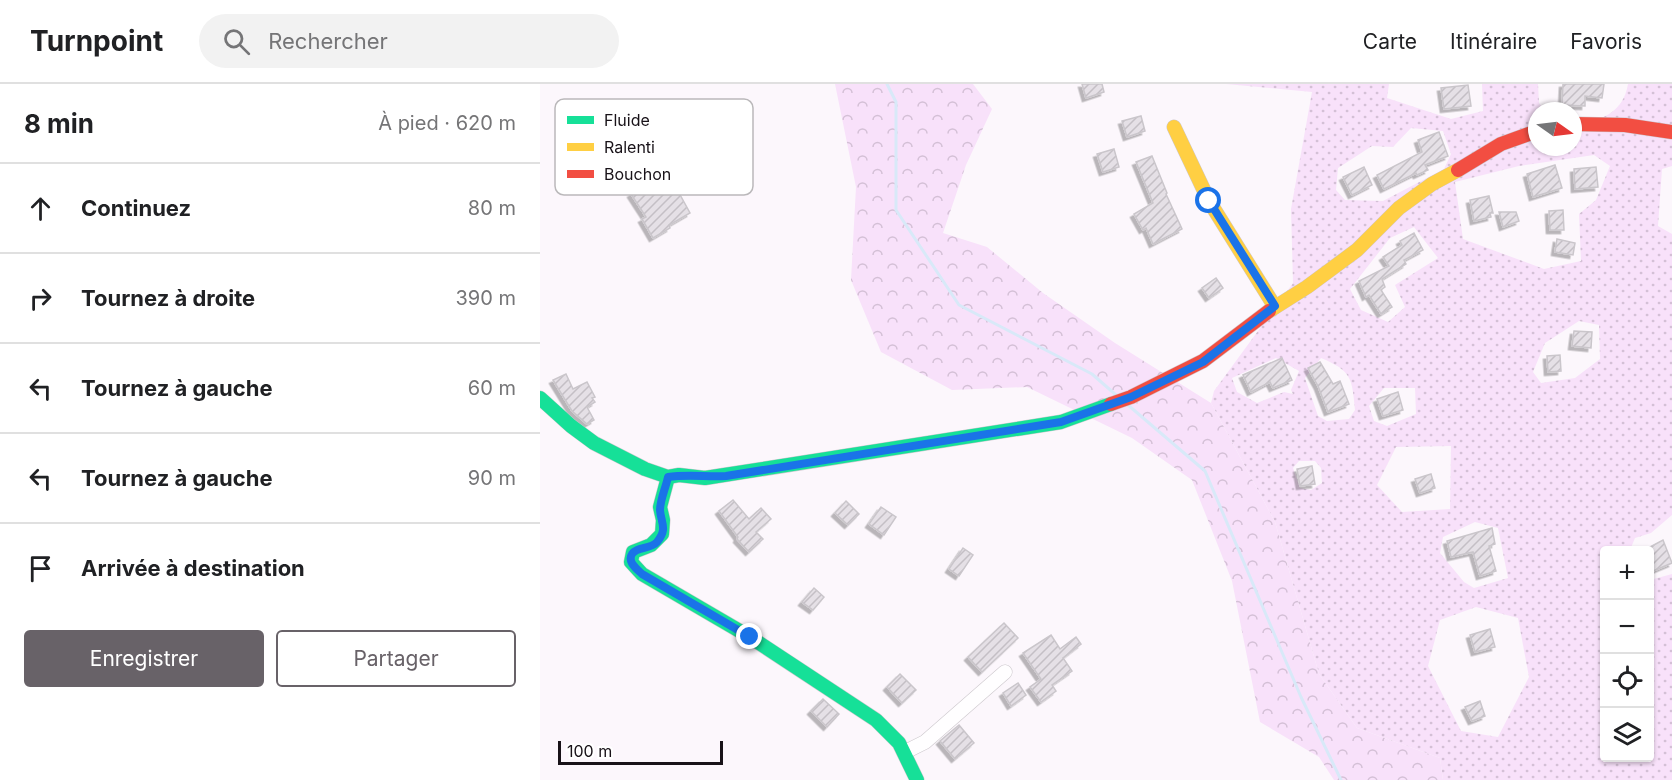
<!DOCTYPE html>
<html lang="fr">
<meta charset="utf-8">
<style>
:root{--surface:#fff;--page:#f2f2f2;--text:#202124;--muted:#757577;--line:#e0e0e0;--accent:#686268}
body{margin:0;font-family:Inter,sans-serif;background:var(--page);color:var(--text)}
.controls{position:absolute;right:18px;bottom:18px;display:grid;overflow:hidden;border-radius:6px;box-shadow:0 2px 4px #0004}
.controls button{width:54px;height:54px;display:grid;place-items:center;padding:0;border:0;border-bottom:2px solid var(--line);background:var(--surface);color:var(--text);font:30px sans-serif}
.compass{position:absolute;left:988px;top:18px;width:54px;height:54px;border-radius:50%;background:var(--surface);box-shadow:0 2px 4px #0004;rotate:104deg}
.scale{position:absolute;left:18px;bottom:15px;width:165px;box-sizing:border-box;padding-left:6px;border:3px solid #181218;border-top:0;font-size:16px;line-height:21px;white-space:nowrap;color:#181218;-webkit-text-stroke:4px #fff;paint-order:stroke}
.stop{position:absolute;width:18px;height:18px;margin:-14px;border:4px solid #1a73e8;border-radius:50%;background:#fff}
.stop.end{background:#1a73e8;border-color:#fff;box-shadow:0 2px 6px #0008}
.list{margin:0;padding:0;list-style:none}
h2{display:flex;justify-content:space-between;align-items:center;height:78px;margin:0;padding:0 24px;font-size:26px}
h2 small{font-size:20px;font-weight:400;color:var(--muted)}
.list li{display:grid;grid-template-columns:39px 1fr auto;gap:18px;align-items:center;box-sizing:border-box;height:90px;padding:0 24px;border-top:2px solid var(--line)}
.list b{display:block;font-size:22px;white-space:nowrap}
.list em{font-size:20px;font-style:normal;color:var(--muted)}
.actions{display:flex;gap:12px;padding:18px 24px}
.actions a{flex:1;padding:14px 0;border:2px solid var(--accent);border-radius:6px;text-align:center;font-size:21px;color:var(--accent)}
.actions .main{background:var(--accent);color:#fff}
.icon{flex:none;width:33px;height:33px;fill:none;stroke:currentColor;stroke-width:2;stroke-linecap:round;stroke-linejoin:round}
.map{position:relative;flex:none;width:1132px;height:696px;overflow:hidden}
header{display:flex;align-items:center;gap:36px;box-sizing:border-box;height:84px;padding:0 30px;background:var(--surface);border-bottom:2px solid var(--line)}
header strong{font-size:28px}
nav{display:flex;gap:33px;margin-inline-start:auto;font-size:21px}
.search{width:420px;height:54px;background:var(--page);display:flex;align-items:center;gap:15px;box-sizing:border-box;padding:0 21px;border-radius:33px;color:var(--muted);font-size:22px}
main{display:flex}
aside{flex:1;background:var(--surface)}
.map>svg:first-child{display:block}
.green{fill:url(#green-dots);fill-rule:evenodd}
.forest{fill:url(#forest-crowns)}
.lines{fill:none;stroke-linecap:round;stroke-linejoin:round}
.stream{stroke:#d8e9f8;stroke-width:3}
.building{fill:url(#building-hatch);stroke:#cac6cb;stroke-width:1.5;filter:url(#shadow)}
.street-casing{stroke:#cdc8cd;stroke-width:15}
.fast-casing{stroke:#cdc8cd;stroke-width:15}
.slow-casing{stroke:#cdc8cd;stroke-width:15}
.jam-casing{stroke:#cdc8cd;stroke-width:15}
.street{stroke:#fffeff;stroke-width:14}
.fast{stroke:#16e098;stroke-width:14}
.slow{stroke:#ffcf43;stroke-width:14}
.jam{stroke:#f24e42;stroke-width:14}
.route{stroke:#1a73e8;stroke-width:8}
.key{fill:#fff;stroke:#bab8ba;stroke-width:1.5}
.key-label{font-size:16px;fill:#181218}
</style>
<header>
<strong>Turnpoint</strong>
<div class="search"><svg class="icon" aria-label="search" viewBox="0 0 24 24"><circle cx="10" cy="10" r="6"/><path d="M15 15l6 6"/></svg>Rechercher</div>
<nav><a>Carte</a><a>Itinéraire</a><a>Favoris</a></nav>
</header>
<main>
<aside>
<h2>8 min<small>À pied · 620 m</small></h2>
<ul class="list">
<li><svg class="icon" aria-label="ahead" viewBox="0 0 24 24"><path d="M12 20V5M6 11l6-6 6 6"/></svg><div><b>Continuez</b></div><em>80 m</em></li>
<li><svg class="icon" aria-label="right" viewBox="0 0 24 24"><path d="M7 20v-9h11M14 6l5 5-5 5"/></svg><div><b>Tournez à droite</b></div><em>390 m</em></li>
<li><svg class="icon" aria-label="left" viewBox="0 0 24 24"><path d="M17 20v-9H6M10 6l-5 5 5 5"/></svg><div><b>Tournez à gauche</b></div><em>60 m</em></li>
<li><svg class="icon" aria-label="left" viewBox="0 0 24 24"><path d="M17 20v-9H6M10 6l-5 5 5 5"/></svg><div><b>Tournez à gauche</b></div><em>90 m</em></li>
<li><svg class="icon" aria-label="arrive" viewBox="0 0 24 24"><path d="M6 21V4h12l-3 4 3 4H6"/></svg><div><b>Arrivée à destination</b></div></li>
</ul>
<div class="actions"><a class="main">Enregistrer</a><a>Partager</a></div>
</aside>
<div class="map">
<svg width="1132" height="696" viewBox="0 0 1132 696">
<defs>
<pattern id="green-dots" width="8" height="8" patternUnits="userSpaceOnUse" patternTransform="scale(1.5)"><rect width="8" height="8" fill="#f8e1fa"/><path d="M2 2h.1M6 6h.1" fill="none" stroke="#d4c0d6" stroke-width="1.8" stroke-linecap="round"/></pattern>
<pattern id="forest-crowns" width="20" height="18" patternUnits="userSpaceOnUse" patternTransform="scale(1.5)"><rect width="20" height="18" fill="#f8e1fa"/><path d="M2 6a3 3 0 1 1 6 0M12 15a3 3 0 1 1 6 0" fill="none" stroke="#d4c0d6"/></pattern>
<pattern id="building-hatch" width="6" height="6" patternUnits="userSpaceOnUse" patternTransform="scale(1.5)"><rect width="6" height="6" fill="#e5e0e6"/><path d="M-1 1l2-2M0 6l6-6M5 7l2-2" fill="none" stroke="#c4bfc5"/></pattern>
<filter id="shadow"><feDropShadow dx="-3.5" dy="3.5" stdDeviation="0" flood-color="#0004"/></filter>
</defs>
<rect width="100%" height="100%" fill="#fcf7fc"/>
<path class="green" d="M 686,0 L 849,0 L 847,14 L 911,35 L 943,27 L 942,0 L 998,0 L 999,19 L 1005,27 L 997,27 L 997,63 L 1033,63 L 1033,41 C 1060,37 1083,30 1088,0 L 1132,0 L 1132,82 L 1122,85 L 1118,142 L 1132,150 L 1132,431 L 1111,449 L 1095,454 L 1090,466 L 1064,466 L 1064,674 L 1110,674 L 1110,496 L 1132,490 L 1132,696 L 903,696 L 900,674 L 817,644 L 779,590 L 735,438 L 671,319 L 674,307 L 753,199 L 751,125 L 772,8 ZM 871,44 L 903,47 L 911,70 L 904,85 L 843,117 L 805,116 L 796,106 L 798,84 L 832,62 L 853,63 ZM 1054,71 L 1070,82 L 1056,116 L 1039,130 L 1041,177 L 1004,185 L 923,155 L 915,98 L 979,82 ZM 874,143 L 898,174 L 855,201 L 865,223 L 848,238 L 821,226 L 810,205 L 850,154 ZM 1039,237 L 1059,241 L 1060,275 L 1035,294 L 1001,299 L 993,288 L 1005,259 ZM 736,274 L 759,287 L 751,306 L 753,310 L 744,308 L 717,319 L 697,308 L 692,294 ZM 781,274 C 812,287 812,294 815,326 L 809,335 L 787,337 L 778,332 L 765,294 ZM 844,304 L 875,304 L 876,330 L 847,342 L 834,337 L 829,322 ZM 911,362 L 910,425 L 862,428 L 837,401 L 856,363 ZM 759,377 L 775,377 L 781,384 L 782,399 L 771,406 L 760,404 L 753,384 ZM 935,438 L 958,444 L 968,494 L 934,504 L 924,498 L 900,469 L 903,453 ZM 936,523 L 978,534 L 989,593 L 958,653 L 921,647 L 888,582 L 900,536 Z"/>
<path class="forest" d="M 295,0 L 433,0 L 452,25 L 426,81 L 403,149 L 447,163 L 503,209 L 575,259 L 671,319 L 735,438 L 779,590 L 817,644 L 900,674 L 903,696 L 794,696 L 779,673 L 720,638 L 692,497 L 652,396 L 592,354 L 487,303 L 412,306 L 341,268 L 311,196 L 316,103 Z"/>
<g class="lines">
<g class="stream">
<path d="M 347,0 L 356,18 L 356,126 L 419,221 L 552,290 L 576,311"/>
<path d="M 588,321 L 665,387 L 761,613 L 801,696"/>
</g>
</g>
<g class="building">
<path d="M 542,0 L 562,0 L 564,8 L 546,14 Z"/>
<path d="M 1023,0 L 1064,0 L 1062,14 L 1045,12 L 1045,22 L 1022,21 Z"/>
<path d="M 928,1 L 931,22 L 904,25 L 901,4 Z"/>
<path d="M 601,32 L 605,47 L 587,53 L 582,37 Z"/>
<path d="M 899,48 L 908,72 L 885,81 L 888,86 L 877,91 L 876,89 L 844,105 L 837,91 L 882,68 L 878,56 Z"/>
<path d="M 574,65 L 579,83 L 563,88 L 557,70 Z"/>
<path d="M 612,72 L 627,109 L 626,110 L 642,145 L 613,160 L 606,144 L 603,146 L 594,130 L 613,119 L 596,78 Z"/>
<path d="M 100,73 L 115,94 L 140,78 L 152,98 L 138,107 L 150,129 L 129,141 L 130,144 L 113,154 L 102,135 L 106,133 L 91,110 L 103,102 L 88,82 Z"/>
<path d="M 1015,81 L 1022,104 L 993,113 L 987,90 Z"/>
<path d="M 824,83 L 832,101 L 812,111 L 803,93 Z"/>
<path d="M 1056,83 L 1058,103 L 1035,105 L 1034,85 Z"/>
<path d="M 949,112 L 953,129 L 950,129 L 951,133 L 934,137 L 930,116 Z"/>
<path d="M 1023,126 L 1024,146 L 1010,146 L 1009,127 Z"/>
<path d="M 959,128 L 976,128 L 979,137 L 963,143 Z"/>
<path d="M 874,149 L 883,166 L 864,176 L 866,180 L 842,195 L 845,203 L 841,206 L 852,223 L 841,230 L 829,211 L 826,213 L 819,197 L 849,182 L 843,173 L 862,161 L 860,157 Z"/>
<path d="M 1017,155 L 1035,159 L 1033,171 L 1015,168 Z"/>
<path d="M 676,194 L 683,204 L 669,214 L 662,204 Z"/>
<path d="M 1034,247 L 1052,248 L 1051,264 L 1032,262 Z"/>
<path d="M 1020,271 L 1021,287 L 1008,288 L 1007,272 Z"/>
<path d="M 742,274 L 752,296 L 733,304 L 730,298 L 711,308 L 703,291 Z"/>
<path d="M 780,278 L 793,300 L 800,297 L 809,320 L 788,328 L 778,302 L 768,284 Z"/>
<path d="M 26,290 L 33,305 L 47,298 L 55,313 L 52,314 L 55,318 L 47,323 L 54,336 L 47,340 L 32,327 L 13,296 Z"/>
<path d="M 858,308 L 863,326 L 843,332 L 837,315 Z"/>
<path d="M 772,382 L 775,400 L 760,402 L 757,385 Z"/>
<path d="M 891,390 L 895,404 L 880,409 L 875,395 Z"/>
<path d="M 193,416 L 209,435 L 221,424 L 231,435 L 216,448 L 223,455 L 209,468 L 197,455 L 198,453 L 179,427 Z"/>
<path d="M 306,417 L 319,430 L 308,441 L 295,429 Z"/>
<path d="M 341,423 L 356,433 L 344,451 L 329,440 Z"/>
<path d="M 952,444 L 955,460 L 949,462 L 956,487 L 940,492 L 933,468 L 911,473 L 907,457 Z"/>
<path d="M 1123,456 L 1132,479 L 1113,487 L 1110,480 L 1110,463 Z"/>
<path d="M 423,464 L 433,471 L 419,492 L 409,485 Z"/>
<path d="M 274,504 L 284,513 L 273,526 L 262,518 Z"/>
<path d="M 464,539 L 478,554 L 442,588 L 428,573 Z"/>
<path d="M 950,545 L 955,563 L 935,568 L 930,551 Z"/>
<path d="M 511,551 L 520,565 L 536,553 L 541,560 L 523,574 L 532,587 L 512,601 L 516,607 L 501,618 L 490,603 L 501,595 L 483,569 Z"/>
<path d="M 360,590 L 376,606 L 362,619 L 347,603 Z"/>
<path d="M 478,599 L 486,611 L 471,622 L 463,609 Z"/>
<path d="M 283,615 L 299,630 L 287,643 L 271,627 Z"/>
<path d="M 940,617 L 945,632 L 932,637 L 925,623 Z"/>
<path d="M 419,641 L 434,659 L 415,675 L 400,657 Z"/>
</g>
<g class="lines">
<g class="street-casing">
<path id="street" d="M 365,668 L 385,658 L 465,588"/>
</g>
<g class="fast-casing">
<g id="fast">
<path d="M 0,314 L 31,342 L 54,359 L 105,385 L 128,393 L 139,391 L 165,394 L 521,338 L 571,320"/>
<path d="M 128,393 L 120,423 L 123,436 L 122,450 L 111,461 L 93,468 L 91,478 L 102,490 L 210,553 L 336,636 L 359,659 L 377,696"/>
</g>
</g>
<g class="slow-casing">
<g id="slow">
<path d="M 634,43 L 669,117 L 735,223"/>
<path d="M 729,227 L 767,203 L 817,166 L 859,124 L 892,100 L 918,86"/>
</g>
</g>
<g class="jam-casing">
<g id="jam">
<path d="M 1033,40 L 1085,41 L 1132,48"/>
<path d="M 918,86 L 961,60 L 997,47"/>
<path d="M 571,320 L 591,313 L 663,277 L 729,227"/>
</g>
</g>
<use href="#street" class="street"/>
<use href="#fast" class="fast"/>
<use href="#slow" class="slow"/>
<use href="#jam" class="jam"/>
</g>
<g class="lines">
<path class="route" d="M 210,553 L 102,490 C 97,485 87,478 92,470 C 96,463 111,465 117,458 C 128,445 121,439 120,426 C 120,416 126,403 128,393 C 147,390 167,393 186,392 L 521,338 L 591,313 L 663,278 L 735,222 L 669,117"/>
</g>
<rect x="15" y="15" width="198" height="96" rx="9" class="key"/>
<rect x="27" y="32" width="27" height="8" fill="#16e098"/>
<rect x="27" y="59" width="27" height="8" fill="#ffcf43"/>
<rect x="27" y="86" width="27" height="8" fill="#f24e42"/>
<g class="key-label">
<text x="64" y="42">Fluide</text>
<text x="64" y="69">Ralenti</text>
<text x="64" y="96">Bouchon</text>
</g>
</svg>
<div class="controls">
<button>+</button>
<button>−</button>
<button><svg class="icon" aria-label="locate" viewBox="0 0 24 24"><circle cx="12" cy="12" r="6"/><path d="M12 2v4M12 18v4M2 12h4M18 12h4"/></svg></button>
<button><svg class="icon" aria-label="layers" viewBox="0 0 24 24"><path d="M12 4l9 5-9 5-9-5zM3 14l9 5 9-5"/></svg></button>
</div>
<svg class="compass" viewBox="-18 -18 36 36"><path d="M0-13l5 13h-10z" fill="#e53935"/><path d="M0 13l5-13h-10z" fill="#757577"/></svg>
<div class="scale">100 m</div>
<div class="stop" style="left:669px;top:117px"></div>
<div class="stop end" style="left:210px;top:553px"></div>
</div>
</main>
